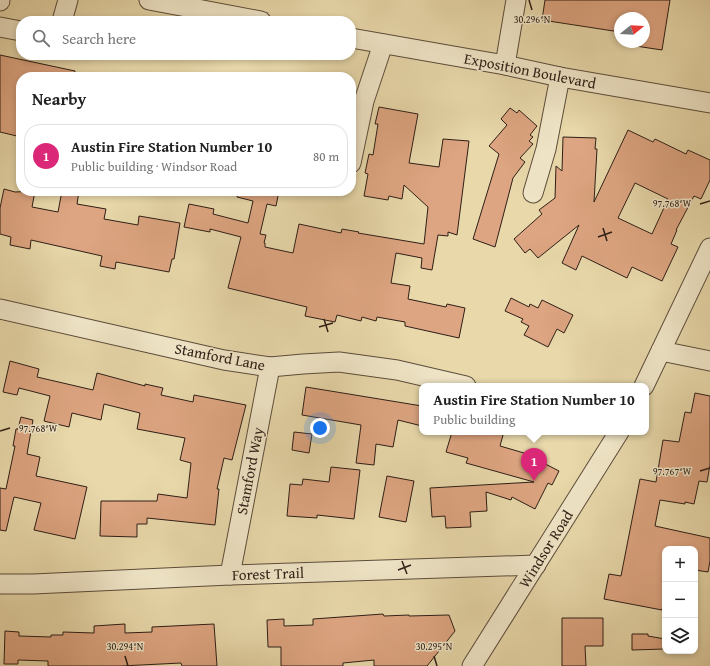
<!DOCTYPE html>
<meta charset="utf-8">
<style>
:root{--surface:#fff;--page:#f2f2f2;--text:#222;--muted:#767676;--line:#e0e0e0;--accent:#db2777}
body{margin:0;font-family:"Gentium Book Plus",serif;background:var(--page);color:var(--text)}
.controls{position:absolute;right:12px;bottom:12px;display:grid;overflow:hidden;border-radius:8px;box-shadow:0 2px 6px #0003}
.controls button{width:36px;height:36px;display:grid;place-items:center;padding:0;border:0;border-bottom:1px solid var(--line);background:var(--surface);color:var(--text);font:20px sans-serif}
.compass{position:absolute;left:614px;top:12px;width:36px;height:36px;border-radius:50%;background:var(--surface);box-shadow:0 2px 6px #0003;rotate:72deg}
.you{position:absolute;left:320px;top:428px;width:14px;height:14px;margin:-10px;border:3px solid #fff;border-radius:50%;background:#1a73e8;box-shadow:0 0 0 6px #1a73e833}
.badge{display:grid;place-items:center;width:26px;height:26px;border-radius:50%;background:var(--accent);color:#fff;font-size:13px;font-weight:700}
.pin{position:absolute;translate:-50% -33px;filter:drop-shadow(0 1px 2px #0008)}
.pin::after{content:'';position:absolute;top:21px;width:14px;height:12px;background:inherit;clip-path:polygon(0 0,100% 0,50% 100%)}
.popup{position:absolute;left:419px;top:383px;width:230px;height:52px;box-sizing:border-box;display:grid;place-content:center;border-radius:8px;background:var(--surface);filter:drop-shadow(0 1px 3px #0005);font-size:13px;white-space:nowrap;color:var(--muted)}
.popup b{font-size:15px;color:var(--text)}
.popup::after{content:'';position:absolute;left:50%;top:100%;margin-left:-8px;border:8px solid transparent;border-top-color:var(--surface)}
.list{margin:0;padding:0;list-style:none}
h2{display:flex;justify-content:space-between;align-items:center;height:52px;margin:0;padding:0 16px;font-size:17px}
h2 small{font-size:13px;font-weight:400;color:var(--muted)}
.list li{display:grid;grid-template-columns:26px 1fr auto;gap:12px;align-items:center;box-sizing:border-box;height:64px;margin:0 8px 8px;padding:0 8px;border:1px solid var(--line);border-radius:16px}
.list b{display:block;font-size:15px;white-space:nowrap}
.list p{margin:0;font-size:13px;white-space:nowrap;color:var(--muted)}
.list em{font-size:13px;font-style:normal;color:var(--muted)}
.icon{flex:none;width:22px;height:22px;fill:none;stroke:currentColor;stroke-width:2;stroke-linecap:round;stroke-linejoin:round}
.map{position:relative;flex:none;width:710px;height:666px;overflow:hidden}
.search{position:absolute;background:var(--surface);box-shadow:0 2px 6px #0003;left:16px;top:16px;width:340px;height:44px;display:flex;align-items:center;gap:10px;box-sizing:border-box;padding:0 14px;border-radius:16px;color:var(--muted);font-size:15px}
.panel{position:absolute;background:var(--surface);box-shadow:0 2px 6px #0003;left:16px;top:72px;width:340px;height:124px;border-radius:16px}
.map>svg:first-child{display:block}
.building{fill:#dda581;stroke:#2e1e16;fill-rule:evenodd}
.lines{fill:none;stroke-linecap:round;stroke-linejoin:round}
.minor-casing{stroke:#5c4c3b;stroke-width:21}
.minor{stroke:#f0e6c8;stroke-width:19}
.ticks{fill:none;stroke:#2e1e16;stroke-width:1.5}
.labels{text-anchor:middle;stroke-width:3;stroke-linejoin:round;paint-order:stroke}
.street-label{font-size:15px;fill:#2e1e16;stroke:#f0e6c8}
.ticks-label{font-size:10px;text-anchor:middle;fill:#2e1e16;stroke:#f0e6c8;stroke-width:3;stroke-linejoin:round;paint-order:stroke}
</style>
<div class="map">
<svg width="710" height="666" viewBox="0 0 710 666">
<rect width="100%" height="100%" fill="#e8d8aa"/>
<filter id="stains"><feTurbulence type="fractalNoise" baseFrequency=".005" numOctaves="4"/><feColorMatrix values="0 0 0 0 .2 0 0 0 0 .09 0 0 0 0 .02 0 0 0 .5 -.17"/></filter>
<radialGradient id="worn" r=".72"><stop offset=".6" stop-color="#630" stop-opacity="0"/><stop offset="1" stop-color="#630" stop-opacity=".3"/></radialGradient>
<g class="building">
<path d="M 545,0 L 670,0 L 662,50 L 629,45 L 629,42 L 644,42 L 644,18 L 620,18 L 620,32 L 542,20 Z"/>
<path d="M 0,55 L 75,71 L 74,77 L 21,77 L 21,137 L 0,132 Z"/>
<path d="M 379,107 L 418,114 L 409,163 L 439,167 L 443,139 L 469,141 L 457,235 L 448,232 L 448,236 L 438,235 L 432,270 L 421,268 L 422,258 L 396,253 L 391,283 L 410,286 L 408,299 L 446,307 L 447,304 L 465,308 L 459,338 L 405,326 L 405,322 L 377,317 L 376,321 L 362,317 L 361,321 L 337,315 L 335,322 L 305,316 L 307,307 L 228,288 L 241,237 L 210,229 L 210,232 L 184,227 L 189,204 L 214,209 L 213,214 L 248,223 L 253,201 L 237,197 L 238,191 L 279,191 L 276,206 L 267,204 L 260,234 L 266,235 L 264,243 L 265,243 L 265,247 L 293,253 L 299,224 L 341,233 L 342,229 L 359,232 L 358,233 L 424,244 L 428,207 L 404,185 L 402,199 L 389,196 L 388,200 L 364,196 L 368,174 L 365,173 L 369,154 L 373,155 L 378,124 L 375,124 Z"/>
<path d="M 510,108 L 517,113 L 519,110 L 537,126 L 530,135 L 533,137 L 529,141 L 533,144 L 520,158 L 525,162 L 513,178 L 495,247 L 473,239 L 499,154 L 489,146 L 507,125 L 501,119 Z"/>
<path d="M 628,130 L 653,142 L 655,139 L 686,154 L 688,150 L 710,160 L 710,180 L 701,199 L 694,196 L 676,230 L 677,230 L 671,244 L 678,247 L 662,281 L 632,267 L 627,278 L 582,256 L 576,270 L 562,263 L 579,225 L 538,258 L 530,249 L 525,253 L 514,239 L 542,214 L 539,210 L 555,198 L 556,166 L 562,171 L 563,137 L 596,138 L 595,149 L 597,149 L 594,202 ZM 635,183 L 668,199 L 652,234 L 618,218 Z"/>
<path d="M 4,189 L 15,192 L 35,191 L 32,207 L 58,212 L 62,191 L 79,191 L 77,204 L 106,209 L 104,219 L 138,225 L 139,216 L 180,223 L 174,259 L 172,259 L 169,272 L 116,262 L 115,269 L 100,266 L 102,256 L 31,240 L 30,249 L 10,245 L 11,237 L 0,234 L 0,208 Z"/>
<path d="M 511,298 L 529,307 L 530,304 L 538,308 L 542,300 L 573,315 L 564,333 L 557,329 L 548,347 L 524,335 L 529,326 L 521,322 L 523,319 L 505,311 Z"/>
<path d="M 10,361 L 39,369 L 37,377 L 93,390 L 97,373 L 145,386 L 145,384 L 163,388 L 161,395 L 193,402 L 194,395 L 246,405 L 232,460 L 224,458 L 217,489 L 219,489 L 215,525 L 147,518 L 147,524 L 137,524 L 137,537 L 100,536 L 101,501 L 157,501 L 158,494 L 187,498 L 191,463 L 180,460 L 185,438 L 137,429 L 140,413 L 104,404 L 101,420 L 72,413 L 69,427 L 44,421 L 50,396 L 19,388 L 17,395 L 3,392 Z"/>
<path d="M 306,387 L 422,406 L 422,426 L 398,420 L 393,447 L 376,444 L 374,465 L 356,463 L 361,425 L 302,415 Z"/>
<path d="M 695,393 L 710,396 L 710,465 L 707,482 L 699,481 L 694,504 L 685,502 L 685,504 L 660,500 L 655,526 L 710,538 L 710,561 L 708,572 L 695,570 L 695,549 L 665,549 L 665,597 L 662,610 L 604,599 L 609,574 L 621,576 L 640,479 L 656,482 L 663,440 L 679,442 L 685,412 L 691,413 Z"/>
<path d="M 21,417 L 33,420 L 27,454 L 40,457 L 36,476 L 87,487 L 75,539 L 34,530 L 41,503 L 14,497 L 6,531 L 0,530 L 0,488 L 6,489 L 15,446 L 13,446 L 16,429 L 18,429 Z"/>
<path d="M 294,432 L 312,434 L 309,453 L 292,450 Z"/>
<path d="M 452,432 L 494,432 L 503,435 L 500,446 L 524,453 L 559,471 L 552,485 L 548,483 L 535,509 L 512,497 L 511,500 L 486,492 L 487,511 L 470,512 L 471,527 L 446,528 L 445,516 L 432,517 L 430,488 L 534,482 L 466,463 L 468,458 L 446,452 Z"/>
<path d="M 331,467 L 360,470 L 354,519 L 317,515 L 317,518 L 287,516 L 290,484 L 302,485 L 303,479 L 329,482 Z"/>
<path d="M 387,476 L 414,481 L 406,522 L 379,517 Z"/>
<path d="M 383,614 L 384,616 L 409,615 L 409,616 L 449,615 L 455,631 L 427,666 L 374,666 L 374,660 L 343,663 L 343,666 L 281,666 L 281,647 L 268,647 L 267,620 L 284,619 L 284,626 L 313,625 L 313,619 Z"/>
<path d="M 562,618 L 603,618 L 603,646 L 585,646 L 586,666 L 562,666 Z"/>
<path d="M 125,624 L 125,633 L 152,632 L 152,627 L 214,624 L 217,666 L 182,666 L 181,663 L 121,666 L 48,666 L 48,661 L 18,660 L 18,664 L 4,664 L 5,631 L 19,632 L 19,636 L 51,637 L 51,635 L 63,635 L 63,632 L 94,633 L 94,626 Z"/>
<path d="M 632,634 L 648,634 L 648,636 L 665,639 L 665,649 L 632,650 Z"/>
</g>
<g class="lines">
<g class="minor-casing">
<g id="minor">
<path d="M 149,0 L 261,21"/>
<path d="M 0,1 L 0,0"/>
<path d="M 62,21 L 68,0"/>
<path d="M 0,27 L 21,31"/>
<path d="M 351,38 L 505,65 L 560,77 L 710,103"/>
<path d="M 505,65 L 516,0"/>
<path d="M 351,163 L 364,101 L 383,44"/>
<path d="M 533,193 L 546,149 L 560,77"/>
<path d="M 0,309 L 224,360 L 270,367 L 303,364 L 339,362 L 397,370 L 466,386"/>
<path d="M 661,351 L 710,361"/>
<path d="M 644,386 L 710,248"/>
<path d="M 230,575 L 270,367"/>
<path d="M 0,584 L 33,584 L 230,575 L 536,565"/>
<path d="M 472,666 L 619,432"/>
</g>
</g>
<use href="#minor" class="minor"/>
</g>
<path class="ticks" d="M 529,0 L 532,10M 700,204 L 710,201M 603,228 L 607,241M 598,237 L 612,232M 324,319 L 328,332M 319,327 L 333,323M 0,431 L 10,428M 700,471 L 710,468M 402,561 L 407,574M 398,570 L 411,565M 125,656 L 128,666M 434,656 L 437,666"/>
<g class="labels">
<g class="street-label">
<text transform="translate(530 71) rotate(11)" y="5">Exposition Boulevard</text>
<text transform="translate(220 357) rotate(11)" y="5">Stamford Lane</text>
<text transform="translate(250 471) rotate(-79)" y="5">Stamford Way</text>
<text transform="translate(546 549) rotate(-58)" y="5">Windsor Road</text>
<text transform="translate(268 574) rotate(-2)" y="5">Forest Trail</text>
</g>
</g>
<g class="ticks-label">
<text x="532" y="23">30.296°N</text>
<text x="672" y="207">97.768°W</text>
<text x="38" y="432">97.768°W</text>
<text x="672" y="475">97.767°W</text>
<text x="125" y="650">30.294°N</text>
<text x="434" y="650">30.295°N</text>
</g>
<rect width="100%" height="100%" filter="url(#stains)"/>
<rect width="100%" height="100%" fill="url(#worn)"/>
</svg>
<div class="controls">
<button>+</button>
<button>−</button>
<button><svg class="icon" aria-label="layers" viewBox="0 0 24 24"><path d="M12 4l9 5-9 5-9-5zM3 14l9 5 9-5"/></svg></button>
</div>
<svg class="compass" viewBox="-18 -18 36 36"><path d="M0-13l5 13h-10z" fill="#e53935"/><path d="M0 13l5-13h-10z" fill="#767676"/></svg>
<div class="you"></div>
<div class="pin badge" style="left:534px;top:481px">1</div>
<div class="popup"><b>Austin Fire Station Number 10</b>Public building</div>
<div class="search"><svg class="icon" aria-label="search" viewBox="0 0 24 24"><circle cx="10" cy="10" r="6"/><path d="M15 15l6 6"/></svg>Search here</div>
<section class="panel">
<h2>Nearby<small></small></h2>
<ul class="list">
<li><span class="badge">1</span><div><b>Austin Fire Station Number 10</b><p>Public building · Windsor Road</p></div><em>80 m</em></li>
</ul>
</section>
</div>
